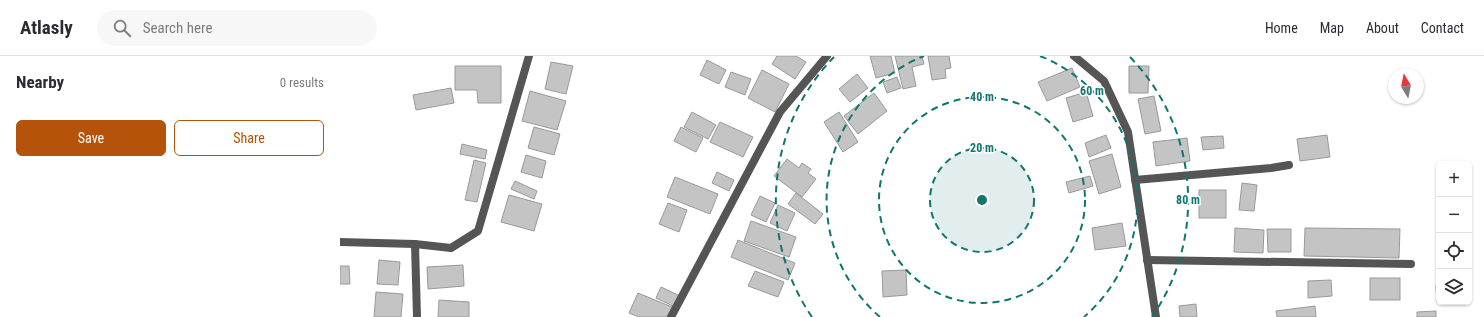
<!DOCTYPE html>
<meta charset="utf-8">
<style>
:root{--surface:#fff;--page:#f7f7f7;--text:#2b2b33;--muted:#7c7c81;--line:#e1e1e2;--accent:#b45309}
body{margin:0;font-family:"Roboto Condensed",sans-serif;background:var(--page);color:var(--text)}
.controls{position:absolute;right:12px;bottom:12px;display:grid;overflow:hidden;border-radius:6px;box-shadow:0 1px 3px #0004}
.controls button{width:36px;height:36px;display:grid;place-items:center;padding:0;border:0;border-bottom:1px solid var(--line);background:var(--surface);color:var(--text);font:20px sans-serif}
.compass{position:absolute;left:1048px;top:12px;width:36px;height:36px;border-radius:50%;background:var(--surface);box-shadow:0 1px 3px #0004;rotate:350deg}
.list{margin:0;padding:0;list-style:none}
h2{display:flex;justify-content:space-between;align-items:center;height:52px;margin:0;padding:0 16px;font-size:17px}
h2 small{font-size:13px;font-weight:400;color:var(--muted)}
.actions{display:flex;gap:8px;padding:12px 16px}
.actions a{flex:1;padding:9px 0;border:1px solid var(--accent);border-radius:6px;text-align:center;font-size:14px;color:var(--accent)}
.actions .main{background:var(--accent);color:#fff}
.icon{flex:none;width:22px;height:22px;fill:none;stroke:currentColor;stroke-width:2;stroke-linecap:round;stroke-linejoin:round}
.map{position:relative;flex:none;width:1144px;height:261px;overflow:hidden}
header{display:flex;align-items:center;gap:24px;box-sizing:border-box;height:56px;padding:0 20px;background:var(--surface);border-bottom:1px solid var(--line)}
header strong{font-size:19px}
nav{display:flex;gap:22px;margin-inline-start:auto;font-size:14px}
.search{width:280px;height:36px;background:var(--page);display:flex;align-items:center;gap:10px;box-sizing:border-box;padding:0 14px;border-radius:22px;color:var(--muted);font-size:15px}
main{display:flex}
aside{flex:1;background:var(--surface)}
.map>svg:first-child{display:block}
.building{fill:#c4c4c4;stroke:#999}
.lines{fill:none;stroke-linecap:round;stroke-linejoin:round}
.minor{stroke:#555;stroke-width:8}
.ring{fill:none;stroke:#0f766e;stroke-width:2;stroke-dasharray:7 5}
.centre{fill:#0f766e;stroke:#fff;stroke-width:2}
.ring-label{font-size:12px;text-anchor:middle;font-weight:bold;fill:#0f766e;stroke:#fff;stroke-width:3;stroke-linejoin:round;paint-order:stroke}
</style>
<header>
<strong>Atlasly</strong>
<div class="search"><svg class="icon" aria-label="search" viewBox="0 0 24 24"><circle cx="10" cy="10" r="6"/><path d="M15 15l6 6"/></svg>Search here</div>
<nav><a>Home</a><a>Map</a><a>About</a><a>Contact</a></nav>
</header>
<main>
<aside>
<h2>Nearby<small>0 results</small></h2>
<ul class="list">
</ul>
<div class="actions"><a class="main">Save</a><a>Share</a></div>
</aside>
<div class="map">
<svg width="1144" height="261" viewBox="0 0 1144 261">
<rect width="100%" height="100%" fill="#fff"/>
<g class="building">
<path d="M 437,0 L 456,0 L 466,6 L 455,23 L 432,8 Z"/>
<path d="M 530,0 L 551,0 L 555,17 L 536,22 Z"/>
<path d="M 555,0 L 582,0 L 584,8 L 572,11 L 576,30 L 563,33 Z"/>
<path d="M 588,0 L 609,0 L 611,12 L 605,13 L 606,22 L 592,24 Z"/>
<path d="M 367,4 L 386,14 L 379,28 L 360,19 Z"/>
<path d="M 211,6 L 233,10 L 226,38 L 205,33 Z"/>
<path d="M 115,10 L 161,10 L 161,47 L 138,47 L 137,34 L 115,34 Z"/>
<path d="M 789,10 L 809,10 L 808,37 L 789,37 Z"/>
<path d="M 732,12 L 740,31 L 707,45 L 698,26 Z"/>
<path d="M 422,14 L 449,28 L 435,56 L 408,42 Z"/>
<path d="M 391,16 L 411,23 L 405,39 L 385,31 Z"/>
<path d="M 517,18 L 528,32 L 510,46 L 499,33 Z"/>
<path d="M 557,21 L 561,32 L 547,37 L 543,26 Z"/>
<path d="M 111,32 L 114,47 L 76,54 L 73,39 Z"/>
<path d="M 190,35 L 226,45 L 217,74 L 182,65 Z"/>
<path d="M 746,36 L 753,60 L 733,66 L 726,42 Z"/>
<path d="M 534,37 L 547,55 L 518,78 L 504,60 Z"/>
<path d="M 814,40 L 821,75 L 805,78 L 798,43 Z"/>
<path d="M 352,56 L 376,69 L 368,83 L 344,71 Z"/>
<path d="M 499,56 L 518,86 L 503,96 L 484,66 Z"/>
<path d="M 380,66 L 413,81 L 403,101 L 370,86 Z"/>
<path d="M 194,71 L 220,78 L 214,99 L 188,92 Z"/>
<path d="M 341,71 L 363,82 L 356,96 L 334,85 Z"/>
<path d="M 766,79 L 771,92 L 749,101 L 745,87 Z"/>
<path d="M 987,79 L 990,101 L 960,105 L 957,83 Z"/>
<path d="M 883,80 L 884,92 L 863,94 L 861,81 Z"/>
<path d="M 847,82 L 850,105 L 816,110 L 813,86 Z"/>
<path d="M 122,88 L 147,94 L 145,103 L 120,98 Z"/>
<path d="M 772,98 L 781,131 L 759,138 L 749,105 Z"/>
<path d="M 186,99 L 206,105 L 202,122 L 181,116 Z"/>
<path d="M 447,103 L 459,112 L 462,107 L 471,113 L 468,117 L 476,123 L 462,141 L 434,120 Z"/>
<path d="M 134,104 L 146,107 L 137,146 L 125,144 Z"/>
<path d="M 377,116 L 394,124 L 389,135 L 372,127 Z"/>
<path d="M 750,120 L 753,130 L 729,137 L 726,126 Z"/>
<path d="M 335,121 L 378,138 L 370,158 L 327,141 Z"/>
<path d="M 175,125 L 197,135 L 194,143 L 171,133 Z"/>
<path d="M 902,127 L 917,129 L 914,155 L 899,154 Z"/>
<rect x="859" y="134" width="27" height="28"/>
<path d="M 456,137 L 483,158 L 475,168 L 448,148 Z"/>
<path d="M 169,139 L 202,148 L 194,175 L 161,166 Z"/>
<path d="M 420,140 L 435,147 L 426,166 L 411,159 Z"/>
<path d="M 328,147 L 347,154 L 339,176 L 319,168 Z"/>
<path d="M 438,149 L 455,157 L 447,175 L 430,167 Z"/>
<path d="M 411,165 L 456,181 L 449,201 L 404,185 Z"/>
<path d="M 782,167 L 786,190 L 755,194 L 752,172 Z"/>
<path d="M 895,172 L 924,174 L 923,197 L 894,196 Z"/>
<path d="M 965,172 L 1060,173 L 1059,202 L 964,200 Z"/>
<path d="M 927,173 L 951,173 L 951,196 L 928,196 Z"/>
<path d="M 398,184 L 455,207 L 448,224 L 391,201 Z"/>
<path d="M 39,204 L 60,206 L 58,229 L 37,228 Z"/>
<path d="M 123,209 L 124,230 L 88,233 L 87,211 Z"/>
<path d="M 0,210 L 9,210 L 10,228 L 0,228 Z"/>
<path d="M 566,214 L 567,239 L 543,241 L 542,215 Z"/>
<path d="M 415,215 L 444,226 L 438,241 L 408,230 Z"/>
<rect x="1030" y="222" width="30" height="22"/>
<path d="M 991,224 L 992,240 L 968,242 L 968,225 Z"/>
<path d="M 1096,230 L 1099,230 L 1099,246 L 1108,246 L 1097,246 Z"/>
<path d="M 321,231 L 340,240 L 335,251 L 316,242 Z"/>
<path d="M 36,236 L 63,238 L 61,261 L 34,261 Z"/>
<path d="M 298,237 L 332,251 L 328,261 L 299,261 L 289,257 Z"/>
<path d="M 99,244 L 129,246 L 129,261 L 98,261 Z"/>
<path d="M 856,248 L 857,261 L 840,261 L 839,250 Z"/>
<path d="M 975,250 L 976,261 L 937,261 L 936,255 Z"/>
<path d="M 1096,255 L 1096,261 L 1077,261 L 1077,256 Z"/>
</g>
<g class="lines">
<g class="minor">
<path d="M 734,0 L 764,25 L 788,76 L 816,261"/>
<path d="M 795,124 L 931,112 L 949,109"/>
<path d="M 0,186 L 75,188 L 111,192 L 138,175 L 189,0"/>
<path d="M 75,188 L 77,261"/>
<path d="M 807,204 L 1071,208"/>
<path d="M 331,261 L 440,56 L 487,0"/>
</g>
</g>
<circle cx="642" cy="144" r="52" fill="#0f766e" fill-opacity=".12"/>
<g class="ring">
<circle cx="642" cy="144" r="52"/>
<circle cx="642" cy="144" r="103"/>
<path d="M540 261A155 155 0 0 1 584 0M700 0A155 155 0 0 1 744 261"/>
<path d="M472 261A206 206 0 0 1 494 1M790 1A206 206 0 0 1 812 261"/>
</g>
<circle cx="642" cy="144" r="6" class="centre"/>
<g class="ring-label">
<text x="752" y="39">60 m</text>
<text x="642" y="45">40 m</text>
<text x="642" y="96">20 m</text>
<text x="848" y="148">80 m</text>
</g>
</svg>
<div class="controls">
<button>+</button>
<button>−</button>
<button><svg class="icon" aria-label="locate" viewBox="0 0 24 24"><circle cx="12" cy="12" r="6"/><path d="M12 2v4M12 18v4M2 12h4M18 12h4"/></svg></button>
<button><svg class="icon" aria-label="layers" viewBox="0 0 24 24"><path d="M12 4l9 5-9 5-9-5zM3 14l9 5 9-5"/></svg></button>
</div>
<svg class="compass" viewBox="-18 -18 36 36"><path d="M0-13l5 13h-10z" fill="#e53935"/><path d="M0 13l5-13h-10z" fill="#7c7c81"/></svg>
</div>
</main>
